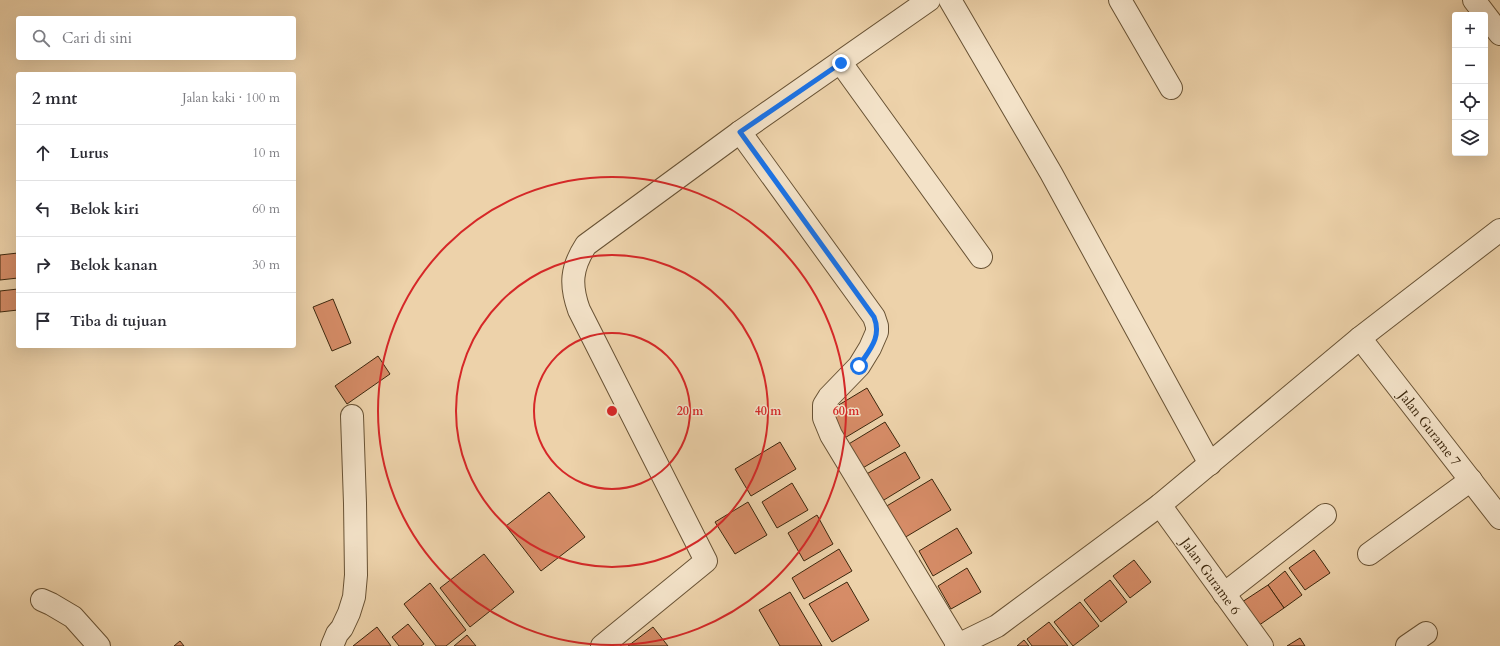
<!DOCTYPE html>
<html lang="id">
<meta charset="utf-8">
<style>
:root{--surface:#fff;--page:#f7f7f7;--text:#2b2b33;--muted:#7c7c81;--line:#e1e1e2}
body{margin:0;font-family:Cardo,serif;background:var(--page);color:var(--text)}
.controls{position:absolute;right:12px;top:12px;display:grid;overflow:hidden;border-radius:4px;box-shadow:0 4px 16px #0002}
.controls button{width:36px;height:36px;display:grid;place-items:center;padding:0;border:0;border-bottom:1px solid var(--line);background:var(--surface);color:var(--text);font:20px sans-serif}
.stop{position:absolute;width:12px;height:12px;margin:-9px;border:3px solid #1a73e8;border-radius:50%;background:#fff}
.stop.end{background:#1a73e8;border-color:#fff;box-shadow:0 1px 4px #0008}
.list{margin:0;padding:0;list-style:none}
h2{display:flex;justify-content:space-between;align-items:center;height:52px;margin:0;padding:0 16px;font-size:17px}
h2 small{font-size:13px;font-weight:400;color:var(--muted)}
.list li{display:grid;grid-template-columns:26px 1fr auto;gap:12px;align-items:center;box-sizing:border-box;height:56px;padding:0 16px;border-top:1px solid var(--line)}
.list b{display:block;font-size:15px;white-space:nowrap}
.list em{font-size:13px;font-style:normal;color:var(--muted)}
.icon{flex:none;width:22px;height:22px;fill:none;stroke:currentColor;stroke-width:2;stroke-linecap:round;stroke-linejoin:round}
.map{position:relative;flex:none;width:1500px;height:646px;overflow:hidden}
.search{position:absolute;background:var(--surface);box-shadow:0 4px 16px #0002;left:16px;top:16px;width:280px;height:44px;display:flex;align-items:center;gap:10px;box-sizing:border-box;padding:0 14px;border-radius:4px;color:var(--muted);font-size:15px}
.panel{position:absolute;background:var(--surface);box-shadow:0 4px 16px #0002;left:16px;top:72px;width:280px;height:276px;border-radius:4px}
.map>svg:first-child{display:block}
.building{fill:#d68c67;stroke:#3c270d}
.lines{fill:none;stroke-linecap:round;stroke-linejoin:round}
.minor-casing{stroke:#685234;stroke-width:24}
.minor{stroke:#f3e2c8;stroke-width:22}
.route{stroke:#1a73e8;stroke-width:5}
.ring{fill:none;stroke:#d62828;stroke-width:2}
.labels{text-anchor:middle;stroke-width:3;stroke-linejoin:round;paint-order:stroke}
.street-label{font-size:14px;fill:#3c270d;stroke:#f3e2c8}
.centre{fill:#d62828;stroke:#f3e2c8;stroke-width:2}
.ring-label{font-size:12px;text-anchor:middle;font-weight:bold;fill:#d62828;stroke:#f3e2c8;stroke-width:3;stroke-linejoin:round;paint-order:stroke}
</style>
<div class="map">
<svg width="1500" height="646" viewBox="0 0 1500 646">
<rect width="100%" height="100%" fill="#edd2aa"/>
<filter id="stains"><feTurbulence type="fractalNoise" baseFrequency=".005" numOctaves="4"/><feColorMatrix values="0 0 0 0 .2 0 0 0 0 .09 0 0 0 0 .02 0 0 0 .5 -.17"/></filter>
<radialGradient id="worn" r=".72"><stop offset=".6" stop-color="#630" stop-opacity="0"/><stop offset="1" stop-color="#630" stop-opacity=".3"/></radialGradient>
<g class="building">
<path d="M 18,253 L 18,278 L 0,280 L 0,255 Z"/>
<path d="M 18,289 L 18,310 L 0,312 L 0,291 Z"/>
<path d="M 333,299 L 351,343 L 332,351 L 313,307 Z"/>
<path d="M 378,356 L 390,374 L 347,404 L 335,386 Z"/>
<path d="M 867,388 L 883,415 L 843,439 L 827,412 Z"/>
<path d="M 885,422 L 900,446 L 861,469 L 847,445 Z"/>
<path d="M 780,442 L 796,469 L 751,496 L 735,469 Z"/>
<path d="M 905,452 L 920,478 L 879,503 L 863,476 Z"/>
<path d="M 932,479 L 951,510 L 904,538 L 885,507 Z"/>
<path d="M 792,483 L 808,510 L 777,528 L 762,502 Z"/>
<path d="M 549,492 L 585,537 L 541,571 L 506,526 Z"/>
<path d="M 748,502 L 767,535 L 735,554 L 715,522 Z"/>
<path d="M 817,515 L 833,544 L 804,561 L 788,533 Z"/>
<path d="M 957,528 L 972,553 L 933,576 L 919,551 Z"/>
<path d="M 839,549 L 852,571 L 804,599 L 792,578 Z"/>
<path d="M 1314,550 L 1330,573 L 1305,590 L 1289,568 Z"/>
<path d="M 484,554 L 514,592 L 470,627 L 440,588 Z"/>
<path d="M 1134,560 L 1151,582 L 1130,598 L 1113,576 Z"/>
<path d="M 967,568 L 981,592 L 951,609 L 938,586 Z"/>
<path d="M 1285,571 L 1302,595 L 1284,608 L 1268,585 Z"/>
<path d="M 1110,580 L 1127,602 L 1101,622 L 1084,600 Z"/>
<path d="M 847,582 L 869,620 L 832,642 L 809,604 Z"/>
<path d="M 430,583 L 466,630 L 446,646 L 436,646 L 404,604 Z"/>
<path d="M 1268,585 L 1284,608 L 1255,628 L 1239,604 Z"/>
<path d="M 790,592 L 822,646 L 780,646 L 759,610 Z"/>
<path d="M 1080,602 L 1099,626 L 1073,646 L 1054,622 Z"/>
<path d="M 1049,622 L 1068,646 L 1032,646 L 1027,639 Z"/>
<path d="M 408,624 L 424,644 L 421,646 L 399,646 L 392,637 Z"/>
<path d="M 377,627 L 391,646 L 353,646 Z"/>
<path d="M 653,627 L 668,646 L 628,646 Z"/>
<path d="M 467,635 L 476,646 L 454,646 Z"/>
<path d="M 1300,638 L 1305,646 L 1287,646 Z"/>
<path d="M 1024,640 L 1029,646 L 1017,646 Z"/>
<path d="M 180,641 L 184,646 L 174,646 Z"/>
</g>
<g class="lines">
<g class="minor-casing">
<g id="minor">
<path d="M 950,0 L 1051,173 L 1210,464"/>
<path d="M 1120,0 L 1171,88"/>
<path d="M 1474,0 L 1500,34"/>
<path d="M 841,63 L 981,257"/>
<path d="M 740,132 L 874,317 L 877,326 L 877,332 L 870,348 L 859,366 L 829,397 L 824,405 L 824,418 L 831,435 L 958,645"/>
<path d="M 1360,338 L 1500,518"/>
<path d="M 1160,505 L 1262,646"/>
<path d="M 1369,554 L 1471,480"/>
<path d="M 1224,594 L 1325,515"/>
<path d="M 42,600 L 51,604 L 73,617 L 99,646"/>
<path d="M 332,646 L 337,634 L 342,628 L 349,613 L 354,597 L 356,575 L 355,503 L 352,416"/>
<path d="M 602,646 L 706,561 L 579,310 C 570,285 571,268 586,245 L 740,132 L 929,0"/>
<path d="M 956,646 L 997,626 L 1160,505 L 1360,338 L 1500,230"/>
<path d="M 1407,646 L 1426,633"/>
</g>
</g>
<use href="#minor" class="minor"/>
</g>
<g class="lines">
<path class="route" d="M 841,63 L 740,132 L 874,317 C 882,337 870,349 859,366"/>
</g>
<g class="ring">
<circle cx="612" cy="411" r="78"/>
<circle cx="612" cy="411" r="156"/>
<circle cx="612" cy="411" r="234"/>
</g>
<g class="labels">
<g class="street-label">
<text transform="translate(1430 428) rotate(52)" y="5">Jalan Gurame 7</text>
<text transform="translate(1211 576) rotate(54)" y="5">Jalan Gurame 6</text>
</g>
</g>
<circle cx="612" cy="411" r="6" class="centre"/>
<g class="ring-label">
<text x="690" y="415">20 m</text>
<text x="768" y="415">40 m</text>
<text x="846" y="415">60 m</text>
</g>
<rect width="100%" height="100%" filter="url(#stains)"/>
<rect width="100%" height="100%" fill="url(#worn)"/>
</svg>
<div class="controls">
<button>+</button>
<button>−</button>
<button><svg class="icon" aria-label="locate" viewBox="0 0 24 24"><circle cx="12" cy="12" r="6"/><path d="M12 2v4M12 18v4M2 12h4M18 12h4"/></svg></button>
<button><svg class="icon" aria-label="layers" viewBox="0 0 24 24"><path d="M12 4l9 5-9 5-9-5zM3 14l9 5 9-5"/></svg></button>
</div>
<div class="stop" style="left:859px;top:366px"></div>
<div class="stop end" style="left:841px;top:63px"></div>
<div class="search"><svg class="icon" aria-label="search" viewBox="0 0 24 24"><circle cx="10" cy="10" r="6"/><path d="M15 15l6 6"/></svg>Cari di sini</div>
<section class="panel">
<h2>2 mnt<small>Jalan kaki · 100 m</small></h2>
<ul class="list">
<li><svg class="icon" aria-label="ahead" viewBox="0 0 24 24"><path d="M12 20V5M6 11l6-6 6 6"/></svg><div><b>Lurus</b></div><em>10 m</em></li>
<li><svg class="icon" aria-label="left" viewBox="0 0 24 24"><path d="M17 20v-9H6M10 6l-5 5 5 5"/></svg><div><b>Belok kiri</b></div><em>60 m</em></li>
<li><svg class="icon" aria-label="right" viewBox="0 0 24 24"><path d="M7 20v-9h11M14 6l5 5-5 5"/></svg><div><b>Belok kanan</b></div><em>30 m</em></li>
<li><svg class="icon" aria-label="arrive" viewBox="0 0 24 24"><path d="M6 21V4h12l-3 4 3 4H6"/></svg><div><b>Tiba di tujuan</b></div></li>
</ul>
</section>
</div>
